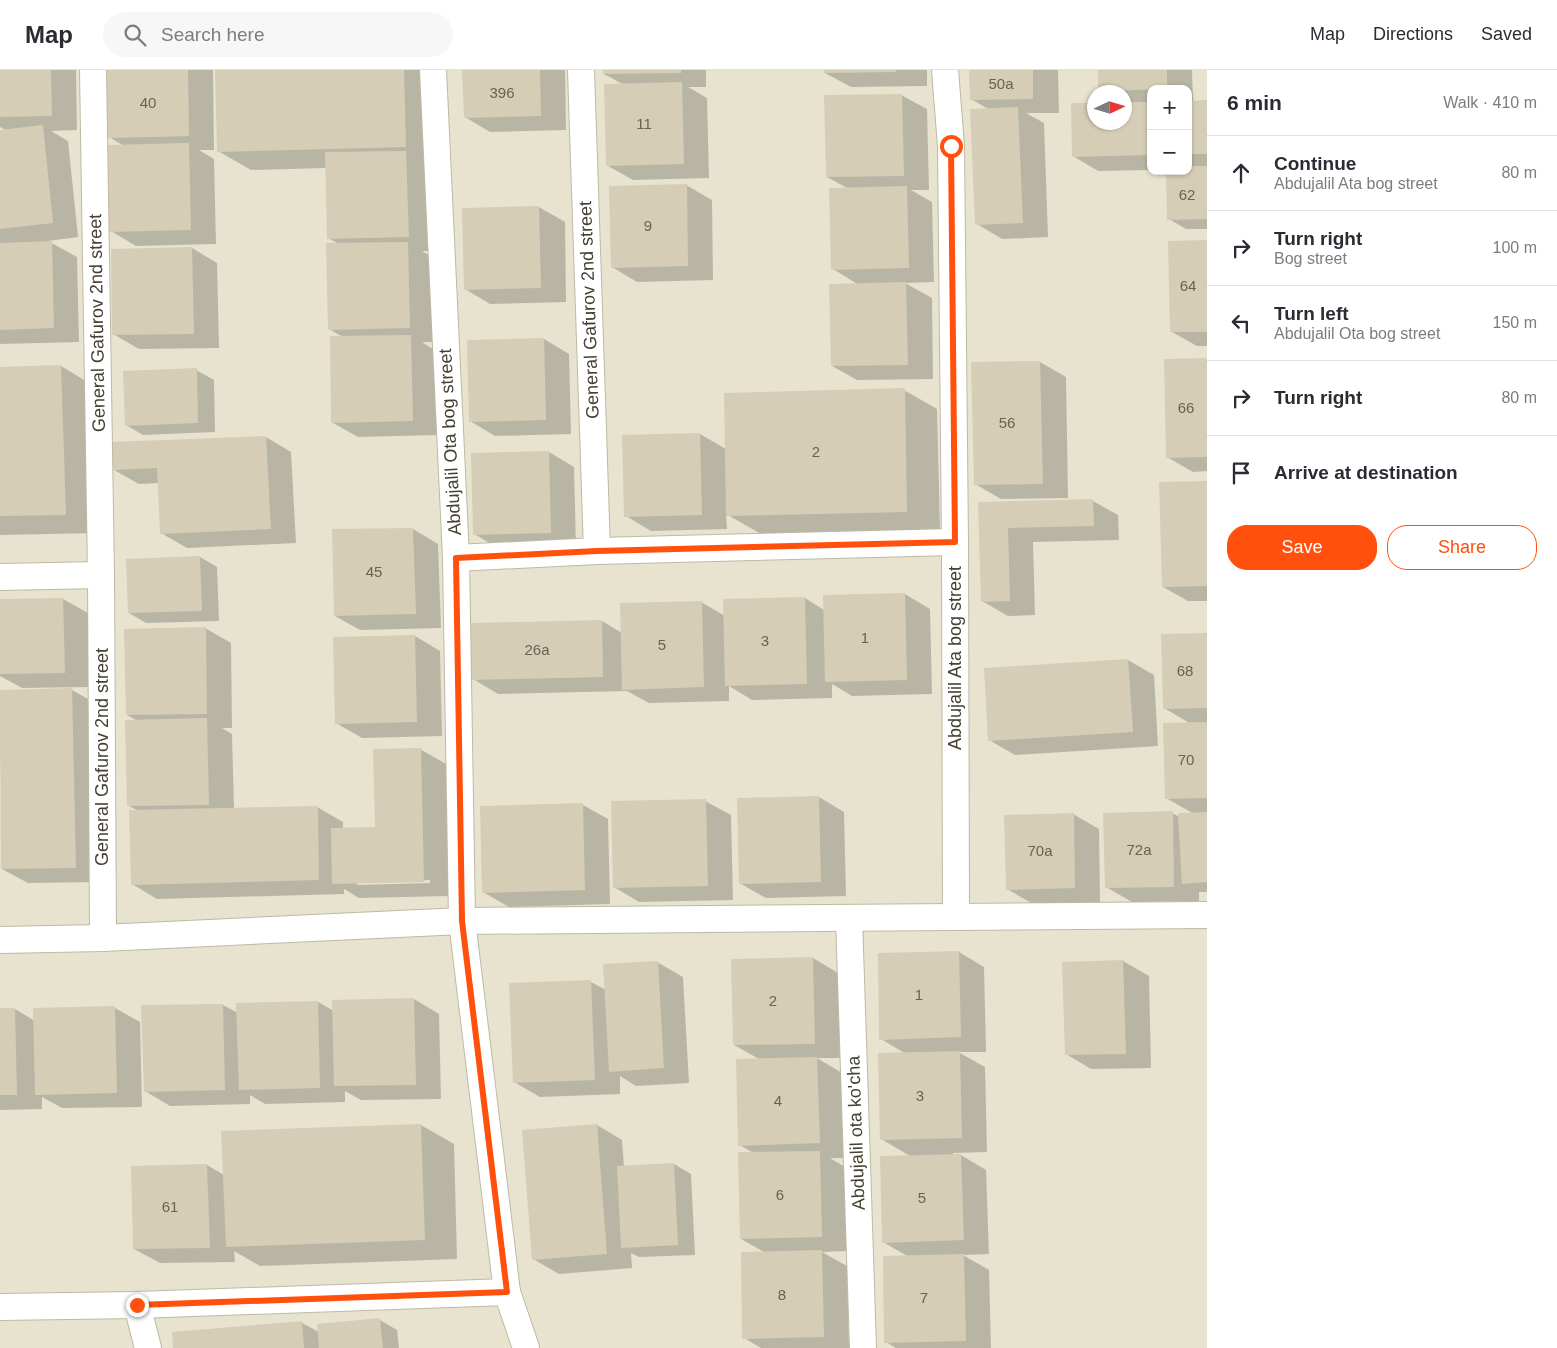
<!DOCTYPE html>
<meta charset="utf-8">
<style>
:root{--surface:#fff;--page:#f7f7f7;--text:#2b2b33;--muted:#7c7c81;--line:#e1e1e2;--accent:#ff510d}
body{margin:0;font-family:Arial,sans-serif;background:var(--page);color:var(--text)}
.controls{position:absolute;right:15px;top:15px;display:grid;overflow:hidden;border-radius:10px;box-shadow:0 1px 4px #0004}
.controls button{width:45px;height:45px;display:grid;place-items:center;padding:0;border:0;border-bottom:1px solid var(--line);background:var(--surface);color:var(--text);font:25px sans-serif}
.compass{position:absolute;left:1087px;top:15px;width:45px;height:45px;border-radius:50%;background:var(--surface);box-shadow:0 1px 4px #0004;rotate:86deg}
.stop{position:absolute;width:15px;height:15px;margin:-11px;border:4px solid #ff510d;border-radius:50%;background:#fff}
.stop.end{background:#ff510d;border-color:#fff;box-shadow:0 1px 5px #0008}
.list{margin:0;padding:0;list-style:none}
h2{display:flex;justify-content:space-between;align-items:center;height:65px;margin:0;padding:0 20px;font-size:21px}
h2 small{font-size:16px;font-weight:400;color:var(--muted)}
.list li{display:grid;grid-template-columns:32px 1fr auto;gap:15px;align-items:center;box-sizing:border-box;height:75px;padding:0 20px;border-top:1px solid var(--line)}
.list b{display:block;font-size:19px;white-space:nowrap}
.list p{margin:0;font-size:16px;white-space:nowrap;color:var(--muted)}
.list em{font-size:16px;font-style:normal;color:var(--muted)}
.actions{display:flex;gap:10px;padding:15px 20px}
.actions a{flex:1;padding:11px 0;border:1px solid var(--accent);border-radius:20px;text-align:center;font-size:18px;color:var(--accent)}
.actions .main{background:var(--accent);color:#fff}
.icon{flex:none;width:28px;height:28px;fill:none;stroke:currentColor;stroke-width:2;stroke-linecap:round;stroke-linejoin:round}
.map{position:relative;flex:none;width:1207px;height:1278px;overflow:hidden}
header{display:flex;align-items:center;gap:30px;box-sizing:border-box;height:70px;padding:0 25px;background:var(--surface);border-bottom:1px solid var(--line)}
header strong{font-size:24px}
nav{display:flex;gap:28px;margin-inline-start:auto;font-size:18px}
.search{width:350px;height:45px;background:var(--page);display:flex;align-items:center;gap:12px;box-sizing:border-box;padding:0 18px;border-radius:28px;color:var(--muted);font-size:19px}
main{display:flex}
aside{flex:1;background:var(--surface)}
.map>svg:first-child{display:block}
.residential{fill:#e8e3cf;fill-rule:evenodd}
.shadow{fill:#0003;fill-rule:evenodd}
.building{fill:#d5cdb6}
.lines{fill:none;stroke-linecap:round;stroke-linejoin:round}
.street-casing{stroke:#bfb9a4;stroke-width:28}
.street{stroke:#fff;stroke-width:26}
.route{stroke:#ff510d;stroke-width:6}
.labels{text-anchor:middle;stroke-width:4;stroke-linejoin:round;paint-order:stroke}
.number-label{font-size:15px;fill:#696353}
.street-label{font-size:18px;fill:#454032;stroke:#fff}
</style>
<header>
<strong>Map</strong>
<div class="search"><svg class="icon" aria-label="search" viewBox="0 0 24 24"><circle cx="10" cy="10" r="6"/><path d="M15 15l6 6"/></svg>Search here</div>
<nav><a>Map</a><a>Directions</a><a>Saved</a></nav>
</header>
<main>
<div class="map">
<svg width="1207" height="1278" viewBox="0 0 1207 1278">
<rect width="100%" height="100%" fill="#f3f0e2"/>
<path class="residential" d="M 0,0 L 1207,0 L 1207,1278 L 0,1278 ZM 1151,19 L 1188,19 L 1188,101 L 1151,101 ZM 1094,22 L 1124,22 L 1124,52 L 1094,52 Z"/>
<g class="shadow">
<path d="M 0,0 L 76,0 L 77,60 L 51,61 L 68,71 L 78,167 L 48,171 L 77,187 L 79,272 L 0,274 L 0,61 L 6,60 L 0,57 Z"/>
<path d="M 107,0 L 213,0 L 214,80 L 199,80 L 214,89 L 216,174 L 136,176 L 111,161 L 124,76 L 109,67 Z"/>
<path d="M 216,0 L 437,0 L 434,181 L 422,181 L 433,188 L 435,272 L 422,272 L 436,281 L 438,365 L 358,367 L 333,353 L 343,267 L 329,259 L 339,174 L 328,168 L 326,98 L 251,100 L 218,81 Z"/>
<path d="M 464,0 L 565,0 L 566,60 L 490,62 L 465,47 Z"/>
<path d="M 604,0 L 706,0 L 706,17 L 688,17 L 707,28 L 709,108 L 633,110 L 608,96 L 624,15 L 604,4 Z"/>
<path d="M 825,0 L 927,0 L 927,16 L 851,17 L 825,3 Z"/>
<path d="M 971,0 L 1058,0 L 1059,43 L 1026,43 L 1044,53 L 1048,167 L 1002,169 L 977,154 L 990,40 L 971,29 Z"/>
<path d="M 1099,0 L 1192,0 L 1193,32 L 1207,32 L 1207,159 L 1186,159 L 1169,149 L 1188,101 L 1188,19 L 1151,19 L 1151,100 L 1098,101 L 1073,86 L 1072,34 L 1094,34 L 1094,52 L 1124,52 L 1124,22 L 1103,22 L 1100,20 Z"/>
<path d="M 901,25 L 927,39 L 929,120 L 911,120 L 932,132 L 934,212 L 905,213 L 932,228 L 933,309 L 857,310 L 832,296 L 859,215 L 833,199 L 849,119 L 827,107 Z"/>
<path d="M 686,115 L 712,130 L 713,210 L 637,212 L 612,197 Z"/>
<path d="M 539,137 L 565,152 L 566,232 L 490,234 L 465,219 L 463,139 Z"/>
<path d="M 1207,171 L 1207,276 L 1197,276 L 1172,262 Z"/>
<path d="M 192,178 L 217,193 L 219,278 L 139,279 L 113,264 Z"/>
<path d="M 544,269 L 569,284 L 571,364 L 495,366 L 470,351 Z"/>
<path d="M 1207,289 L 1207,401 L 1193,402 L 1167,387 Z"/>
<path d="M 1040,292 L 1066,307 L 1068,428 L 1001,429 L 975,414 L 973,293 Z"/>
<path d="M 61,296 L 94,316 L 99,463 L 0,465 L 0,298 Z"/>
<path d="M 196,300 L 214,310 L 215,362 L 143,365 L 126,355 Z"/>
<path d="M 904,320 L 937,339 L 940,460 L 761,464 L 726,444 L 727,459 L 651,461 L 626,446 L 700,364 L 726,379 Z"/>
<path d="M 266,367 L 291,382 L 296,473 L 187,478 L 161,463 L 159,413 L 139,414 L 114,400 Z"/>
<path d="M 549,382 L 574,397 L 576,477 L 500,479 L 474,464 Z"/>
<path d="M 1207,412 L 1207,531 L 1188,531 L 1163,517 Z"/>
<path d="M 1093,431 L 1118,445 L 1119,470 L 1033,472 L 1035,545 L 1008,546 L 982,531 L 980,433 Z"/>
<path d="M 413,459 L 438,474 L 441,558 L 360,560 L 335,546 Z"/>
<path d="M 200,487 L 217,497 L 219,551 L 146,553 L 129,543 Z"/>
<path d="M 905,524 L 930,539 L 932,624 L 852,626 L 832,614 L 832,628 L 752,630 L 729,616 L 729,631 L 649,633 L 627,621 L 498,624 L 473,609 L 602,551 L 622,563 L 701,532 L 725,546 L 805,528 L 824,540 Z"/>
<path d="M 63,529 L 88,543 L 90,617 L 22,618 L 0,606 L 0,530 Z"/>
<path d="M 205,558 L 231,573 L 232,658 L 222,658 L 232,664 L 234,739 L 317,737 L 343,752 L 343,759 L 376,759 L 420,679 L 446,694 L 449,826 L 359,828 L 344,819 L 344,824 L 157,829 L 132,814 L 139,741 L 129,736 L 138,651 L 127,645 ZM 430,810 L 430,813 L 357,815 L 357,812 Z"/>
<path d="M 1207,564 L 1207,822 L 1199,822 L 1199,831 L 1132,832 L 1106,817 L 1172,743 L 1180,747 L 1194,744 L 1166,728 L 1191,654 L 1164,638 Z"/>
<path d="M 415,566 L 440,581 L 442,666 L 362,668 L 336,653 Z"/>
<path d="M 1128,590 L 1154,605 L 1158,676 L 1015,685 L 989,670 Z"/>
<path d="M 72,620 L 97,634 L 101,812 L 28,813 L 2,799 L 0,622 Z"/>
<path d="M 819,727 L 844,742 L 846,826 L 766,828 L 741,814 Z"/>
<path d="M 705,731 L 731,745 L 733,830 L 639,832 L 614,817 Z"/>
<path d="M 583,735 L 608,749 L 610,834 L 509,837 L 483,822 Z"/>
<path d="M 1073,744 L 1099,759 L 1100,832 L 1033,834 L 1007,819 Z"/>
<path d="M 959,882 L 984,897 L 986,982 L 958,982 L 985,997 L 987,1082 L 953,1083 L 953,1085 L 961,1085 L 986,1100 L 989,1184 L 963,1185 L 989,1200 L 991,1278 L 896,1278 L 886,1272 L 909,1187 L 883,1172 L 910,1086 L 881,1069 L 906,984 L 881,969 Z"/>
<path d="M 813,888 L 838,903 L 840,988 L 817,988 L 842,1003 L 845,1088 L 830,1088 L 845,1097 L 847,1181 L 822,1182 L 847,1196 L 849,1278 L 761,1278 L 744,1268 L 766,1183 L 741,1169 L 754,1083 L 739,1075 L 759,989 L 734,975 Z"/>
<path d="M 1123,891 L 1149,906 L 1151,998 L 1091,999 L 1066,984 L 1064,893 Z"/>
<path d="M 657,892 L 683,907 L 689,1013 L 636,1016 L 620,1006 L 620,1024 L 540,1027 L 514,1012 L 511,914 L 591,912 L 606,920 Z"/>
<path d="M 414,929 L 439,944 L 441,1029 L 361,1030 L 345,1021 L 345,1032 L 265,1034 L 250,1025 L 250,1034 L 170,1036 L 145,1021 L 223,935 L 238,943 L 318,932 L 334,941 Z"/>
<path d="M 115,938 L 140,952 L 142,1037 L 62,1038 L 42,1027 L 42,1039 L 0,1040 L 0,940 L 15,939 L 35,951 Z"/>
<path d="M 421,1055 L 454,1074 L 457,1189 L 260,1196 L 234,1181 L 235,1192 L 160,1193 L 134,1179 L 133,1097 L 207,1095 L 224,1105 Z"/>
<path d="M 597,1055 L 622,1070 L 624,1097 L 674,1094 L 691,1104 L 695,1185 L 639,1187 L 631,1183 L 632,1198 L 559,1204 L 533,1189 Z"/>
<path d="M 380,1250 L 397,1260 L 399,1278 L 174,1278 L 173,1263 L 302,1253 L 319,1262 Z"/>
</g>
<g class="building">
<path d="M 0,0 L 51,0 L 52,46 L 0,47 Z"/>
<path d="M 106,0 L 188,0 L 189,66 L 108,68 Z"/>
<path d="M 215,0 L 404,0 L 406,77 L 217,82 Z"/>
<path d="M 462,0 L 540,0 L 541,46 L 464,48 Z"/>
<path d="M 603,0 L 681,0 L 681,3 L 603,4 Z"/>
<path d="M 824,0 L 896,0 L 896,2 L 824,3 Z"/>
<path d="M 969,0 L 1033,0 L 1033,29 L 970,30 Z"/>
<path d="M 1098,0 L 1167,0 L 1167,19 L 1098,21 Z"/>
<path d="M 682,12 L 684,94 L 606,96 L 604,14 Z"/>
<path d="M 902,24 L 904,106 L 826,107 L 824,25 Z"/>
<path d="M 1207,30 L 1207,84 L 1188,84 L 1188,31 Z"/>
<path d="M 1124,32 L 1151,32 L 1151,85 L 1072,87 L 1071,33 L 1094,33 L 1094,52 L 1124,52 Z"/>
<path d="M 1018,37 L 1023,153 L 975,155 L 970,39 Z"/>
<path d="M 43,55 L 53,153 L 0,159 L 0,60 Z"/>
<path d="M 189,73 L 191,160 L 109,162 L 108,75 Z"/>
<path d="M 406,81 L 409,167 L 327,169 L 325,82 Z"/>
<path d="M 1188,96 L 1207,96 L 1207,149 L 1167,150 L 1166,101 L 1188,101 Z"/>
<path d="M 687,114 L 688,196 L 611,198 L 609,116 Z"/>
<path d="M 907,116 L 909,198 L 831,200 L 829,118 Z"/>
<path d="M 539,136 L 541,218 L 464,220 L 462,138 Z"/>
<path d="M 1207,170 L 1207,262 L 1170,262 L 1168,171 Z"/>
<path d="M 52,171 L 54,258 L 0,260 L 0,173 Z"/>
<path d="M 408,172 L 410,258 L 328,260 L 326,173 Z"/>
<path d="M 192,177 L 194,264 L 112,265 L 111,179 Z"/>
<path d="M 906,212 L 908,295 L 831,296 L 829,214 Z"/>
<path d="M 411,265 L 413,351 L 331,353 L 330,266 Z"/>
<path d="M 544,268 L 546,350 L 469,352 L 467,270 Z"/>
<path d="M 1207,288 L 1207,387 L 1166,388 L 1164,289 Z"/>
<path d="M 1040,291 L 1043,414 L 974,415 L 971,292 Z"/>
<path d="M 61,295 L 66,445 L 0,446 L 0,297 Z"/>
<path d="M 197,298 L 198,353 L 125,356 L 123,301 Z"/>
<path d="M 905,318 L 907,442 L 726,446 L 724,323 Z"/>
<path d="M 700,363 L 702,445 L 624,447 L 622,365 Z"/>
<path d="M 266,366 L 271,459 L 160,464 L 157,398 L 113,400 L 111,372 Z"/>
<path d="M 549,381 L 551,463 L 473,465 L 471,383 Z"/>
<path d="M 1207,411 L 1207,516 L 1162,517 L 1159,412 Z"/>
<path d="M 1093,429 L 1094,456 L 1008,458 L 1010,531 L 981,532 L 978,432 Z"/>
<path d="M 413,458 L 416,544 L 334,546 L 332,459 Z"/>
<path d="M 200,486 L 202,541 L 128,543 L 126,489 Z"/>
<path d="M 905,523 L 907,610 L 825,612 L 823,525 Z"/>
<path d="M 805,527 L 807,614 L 725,616 L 723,529 Z"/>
<path d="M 63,528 L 65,603 L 0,604 L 0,529 Z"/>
<path d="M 702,531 L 704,617 L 622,620 L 620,533 Z"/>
<path d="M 602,550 L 603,607 L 471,610 L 470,553 Z"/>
<path d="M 206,557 L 207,644 L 126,645 L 124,559 Z"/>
<path d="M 1207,563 L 1207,638 L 1163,639 L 1161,564 Z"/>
<path d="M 415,565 L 417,652 L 335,654 L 333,567 Z"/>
<path d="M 1128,589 L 1133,662 L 988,671 L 984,598 Z"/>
<path d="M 72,618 L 76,798 L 1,799 L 0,620 Z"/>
<path d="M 207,648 L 209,735 L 127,736 L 125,650 Z"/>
<path d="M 1207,652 L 1207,728 L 1165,729 L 1163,653 Z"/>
<path d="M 421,678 L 424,812 L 332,814 L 331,758 L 375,757 L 373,679 Z"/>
<path d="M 819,726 L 821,812 L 739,814 L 737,728 Z"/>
<path d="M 706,729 L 708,816 L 613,818 L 611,731 Z"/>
<path d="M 583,733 L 585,820 L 482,823 L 480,736 Z"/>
<path d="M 318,736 L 319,810 L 131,815 L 129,740 Z"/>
<path d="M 1173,741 L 1174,817 L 1105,818 L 1103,743 Z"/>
<path d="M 1207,742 L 1207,812 L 1182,814 L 1178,743 Z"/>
<path d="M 1074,743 L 1075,818 L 1006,820 L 1004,745 Z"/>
<path d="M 959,881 L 961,967 L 879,970 L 878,883 Z"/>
<path d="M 813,887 L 815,974 L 733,975 L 731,889 Z"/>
<path d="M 1123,890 L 1126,984 L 1065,985 L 1062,892 Z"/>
<path d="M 658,891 L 664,998 L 609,1002 L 603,894 Z"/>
<path d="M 591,910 L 595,1010 L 513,1013 L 509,913 Z"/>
<path d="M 414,928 L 416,1015 L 334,1016 L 332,930 Z"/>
<path d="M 318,931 L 320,1018 L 239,1020 L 236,933 Z"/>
<path d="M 223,934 L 225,1020 L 144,1022 L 141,935 Z"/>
<path d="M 115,936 L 117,1023 L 35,1025 L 33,938 Z"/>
<path d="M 0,938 L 15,938 L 17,1025 L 0,1025 Z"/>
<path d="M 960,981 L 962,1068 L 880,1070 L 878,983 Z"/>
<path d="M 817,987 L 820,1073 L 738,1076 L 736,989 Z"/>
<path d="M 421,1054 L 425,1170 L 226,1177 L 221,1061 Z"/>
<path d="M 597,1054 L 607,1184 L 532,1190 L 522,1060 Z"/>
<path d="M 820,1081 L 822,1167 L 740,1169 L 738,1082 Z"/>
<path d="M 961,1084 L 964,1170 L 882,1173 L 880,1086 Z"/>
<path d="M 674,1093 L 678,1175 L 621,1178 L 617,1096 Z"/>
<path d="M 207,1094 L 210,1178 L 133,1179 L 131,1096 Z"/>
<path d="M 822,1180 L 824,1267 L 742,1269 L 741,1182 Z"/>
<path d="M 964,1184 L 966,1271 L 884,1273 L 883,1186 Z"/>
<path d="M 380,1248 L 383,1278 L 319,1278 L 317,1254 Z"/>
<path d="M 302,1251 L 304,1278 L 173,1278 L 172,1262 Z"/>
</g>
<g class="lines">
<g class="street-casing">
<g id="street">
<path d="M 93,0 L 101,505 L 103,868"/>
<path d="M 433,0 L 456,488 L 462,851 L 507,1222 L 526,1278"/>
<path d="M 581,0 L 597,481"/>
<path d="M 945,0 L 951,76 L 955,472 L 956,846"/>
<path d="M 456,488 L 597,481 L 955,472"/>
<path d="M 0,507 L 101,505"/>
<path d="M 849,848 L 863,1278"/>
<path d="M 0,870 L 103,868 L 462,851 L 1207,845"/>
<path d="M 137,1235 L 148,1278"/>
<path d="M 0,1237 L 137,1235 L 507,1222"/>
</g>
</g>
<use href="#street" class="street"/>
</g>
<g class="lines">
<path class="route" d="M 137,1235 L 507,1222 L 462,851 L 456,488 L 597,481 L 955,472 L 951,76"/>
</g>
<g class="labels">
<g class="number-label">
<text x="1001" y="19">50a</text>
<text x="502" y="28">396</text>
<text x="148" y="38">40</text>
<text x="644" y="59">11</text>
<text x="1187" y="130">62</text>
<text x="648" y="161">9</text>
<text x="1188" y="221">64</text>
<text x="1186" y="343">66</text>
<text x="1007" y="358">56</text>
<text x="816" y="387">2</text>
<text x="374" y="507">45</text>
<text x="865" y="573">1</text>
<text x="765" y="576">3</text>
<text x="662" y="580">5</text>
<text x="537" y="585">26a</text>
<text x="1185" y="606">68</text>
<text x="1186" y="695">70</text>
<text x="1139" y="785">72a</text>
<text x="1040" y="786">70a</text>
<text x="919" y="930">1</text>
<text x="773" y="936">2</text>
<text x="920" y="1031">3</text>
<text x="778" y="1036">4</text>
<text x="780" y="1130">6</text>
<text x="922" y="1133">5</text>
<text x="170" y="1142">61</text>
<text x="782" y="1230">8</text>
<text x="924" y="1233">7</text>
</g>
<g class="street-label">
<text transform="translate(589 240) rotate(-92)" y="6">General Gafurov 2nd street</text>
<text transform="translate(97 253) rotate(-91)" y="6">General Gafurov 2nd street</text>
<text transform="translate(450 372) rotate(-93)" y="6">Abdujalil Ota bog street</text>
<text transform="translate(955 588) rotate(-90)" y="6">Abdujalil Ata bog street</text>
<text transform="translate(102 687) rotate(-90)" y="6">General Gafurov 2nd street</text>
<text transform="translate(856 1063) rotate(-92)" y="6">Abdujalil ota ko'cha</text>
</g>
</g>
</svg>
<div class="controls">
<button>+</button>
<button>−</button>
</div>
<svg class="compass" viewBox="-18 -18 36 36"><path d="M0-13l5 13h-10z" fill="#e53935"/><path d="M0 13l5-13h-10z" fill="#7c7c81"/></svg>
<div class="stop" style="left:951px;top:76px"></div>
<div class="stop end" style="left:137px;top:1235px"></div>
</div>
<aside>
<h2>6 min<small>Walk · 410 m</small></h2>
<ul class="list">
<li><svg class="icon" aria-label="ahead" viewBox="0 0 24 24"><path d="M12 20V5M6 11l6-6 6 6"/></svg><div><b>Continue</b><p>Abdujalil Ata bog street</p></div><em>80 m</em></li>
<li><svg class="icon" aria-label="right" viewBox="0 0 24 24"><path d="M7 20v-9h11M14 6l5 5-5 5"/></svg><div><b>Turn right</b><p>Bog street</p></div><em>100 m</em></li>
<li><svg class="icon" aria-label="left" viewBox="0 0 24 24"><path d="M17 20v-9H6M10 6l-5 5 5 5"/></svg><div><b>Turn left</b><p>Abdujalil Ota bog street</p></div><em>150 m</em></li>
<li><svg class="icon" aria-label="right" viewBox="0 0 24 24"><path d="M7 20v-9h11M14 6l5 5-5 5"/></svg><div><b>Turn right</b></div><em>80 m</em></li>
<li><svg class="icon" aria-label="arrive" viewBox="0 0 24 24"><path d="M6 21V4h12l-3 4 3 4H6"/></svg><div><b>Arrive at destination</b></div></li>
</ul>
<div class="actions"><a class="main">Save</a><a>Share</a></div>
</aside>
</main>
